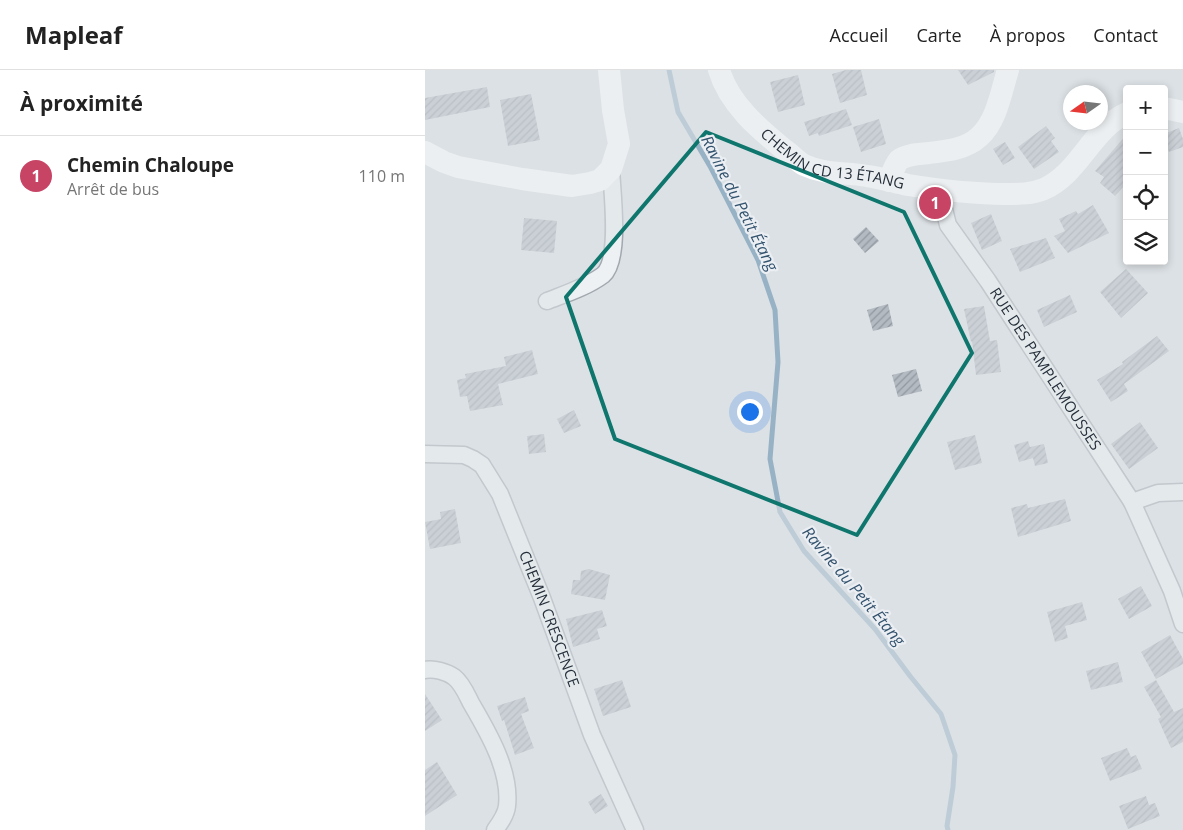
<!DOCTYPE html>
<html lang="fr">
<meta charset="utf-8">
<style>
:root{--surface:#fff;--page:#f2f2f2;--text:#222;--muted:#767676;--line:#e0e0e0;--accent:#c74465}
body{margin:0;font-family:"Open Sans",sans-serif;background:var(--page);color:var(--text)}
.controls{position:absolute;right:15px;top:15px;display:grid;overflow:hidden;border-radius:5px;box-shadow:0 2px 8px #0003}
.controls button{width:45px;height:45px;display:grid;place-items:center;padding:0;border:0;border-bottom:1px solid var(--line);background:var(--surface);color:var(--text);font:25px sans-serif}
.compass{position:absolute;left:638px;top:15px;width:45px;height:45px;border-radius:50%;background:var(--surface);box-shadow:0 2px 8px #0003;rotate:256deg}
.you{position:absolute;left:324px;top:341px;width:18px;height:18px;margin:-12px;border:4px solid #fff;border-radius:50%;background:#1a73e8;box-shadow:0 0 0 8px #1a73e833}
.badge{display:grid;place-items:center;width:32px;height:32px;border-radius:50%;background:var(--accent);color:#fff;font-size:16px;font-weight:700}
.pin{position:absolute;translate:-50% -50%;border:2px solid #fff;box-shadow:0 1px 5px #0006}
.list{margin:0;padding:0;list-style:none}
h2{display:flex;justify-content:space-between;align-items:center;height:65px;margin:0;padding:0 20px;font-size:21px}
h2 small{font-size:16px;font-weight:400;color:var(--muted)}
.list li{display:grid;grid-template-columns:32px 1fr auto;gap:15px;align-items:center;box-sizing:border-box;height:80px;padding:0 20px;border-top:1px solid var(--line)}
.list b{display:block;font-size:19px;white-space:nowrap}
.list p{margin:0;font-size:16px;white-space:nowrap;color:var(--muted)}
.list em{font-size:16px;font-style:normal;color:var(--muted)}
.icon{flex:none;width:28px;height:28px;fill:none;stroke:currentColor;stroke-width:2;stroke-linecap:round;stroke-linejoin:round}
.map{position:relative;flex:none;width:758px;height:760px;overflow:hidden}
header{display:flex;align-items:center;gap:30px;box-sizing:border-box;height:70px;padding:0 25px;background:var(--surface);border-bottom:1px solid var(--line)}
header strong{font-size:24px}
nav{display:flex;gap:28px;margin-inline-start:auto;font-size:18px}
main{display:flex}
aside{flex:1;background:var(--surface)}
.map>svg:first-child{display:block}
.lines{fill:none;stroke-linecap:round;stroke-linejoin:round}
.stream{stroke:#98b2c5;stroke-width:5}
.building{fill:url(#building-hatch)}
.street-casing{stroke:#a2a8af;stroke-width:19}
.street{stroke:#eef1f4;stroke-width:16}
.secondary{stroke:#fff;stroke-width:22}
.marked{fill:none;stroke:#0f766e;stroke-width:4;stroke-linejoin:round}
.labels{text-anchor:middle;stroke-width:4.5;stroke-linejoin:round;paint-order:stroke}
.street-label{font-size:15px;fill:#26303b;stroke:#ebeff3}
.water-label{font-size:16px;font-style:italic;fill:#33526d;stroke:#ebeff3}
</style>
<header>
<strong>Mapleaf</strong>
<nav><a>Accueil</a><a>Carte</a><a>À propos</a><a>Contact</a></nav>
</header>
<main>
<aside>
<h2>À proximité<small></small></h2>
<ul class="list">
<li><span class="badge">1</span><div><b>Chemin Chaloupe</b><p>Arrêt de bus</p></div><em>110 m</em></li>
</ul>
</aside>
<div class="map">
<svg width="758" height="760" viewBox="0 0 758 760">
<defs>
<pattern id="building-hatch" width="6" height="6" patternUnits="userSpaceOnUse" patternTransform="scale(1.25)"><rect width="6" height="6" fill="#b3bac2"/><path d="M-1 1l2-2M0 6l6-6M5 7l2-2" fill="none" stroke="#91989f"/></pattern>
</defs>
<rect width="100%" height="100%" fill="#dce1e5"/>
<g class="lines">
<path class="stream" d="M 244,0 L 253,42 L 286,98 L 333,190 L 350,240 L 353,292 L 345,389 L 355,442 L 379,481 L 450,559 L 485,606 L 516,644 L 530,685 L 528,717 L 522,756 L 523,760"/>
</g>
<g class="building">
<path d="M 421,0 L 436,0 L 442,25 L 415,33 L 407,4 Z"/>
<path d="M 533,0 L 569,0 L 569,2 L 543,15 Z"/>
<path d="M 373,5 L 380,35 L 353,42 L 345,12 Z"/>
<path d="M 62,17 L 65,37 L 0,50 L 0,28 Z"/>
<path d="M 106,24 L 115,70 L 83,76 L 75,30 Z"/>
<path d="M 421,39 L 427,55 L 394,66 L 393,63 L 384,66 L 379,52 Z"/>
<path d="M 454,49 L 461,74 L 436,82 L 428,57 Z"/>
<path d="M 621,56 L 630,68 L 626,71 L 634,82 L 609,99 L 593,77 Z"/>
<path d="M 754,58 L 758,69 L 758,77 L 744,82 L 739,70 L 739,64 Z"/>
<path d="M 702,64 L 702,113 L 690,126 L 675,113 L 679,107 L 670,101 Z"/>
<path d="M 580,72 L 590,88 L 578,95 L 568,79 Z"/>
<path d="M 668,135 L 684,163 L 643,183 L 629,166 L 640,161 L 634,149 L 651,141 L 653,144 Z"/>
<path d="M 566,144 L 577,171 L 557,180 L 546,153 Z"/>
<path d="M 99,148 L 132,151 L 129,183 L 96,180 Z"/>
<path d="M 441,157 L 454,171 L 440,183 L 428,169 Z"/>
<path d="M 621,168 L 630,188 L 595,202 L 585,179 Z"/>
<path d="M 701,199 L 723,223 L 696,248 L 675,222 Z"/>
<path d="M 645,225 L 652,242 L 619,257 L 612,240 Z"/>
<path d="M 463,234 L 468,256 L 448,261 L 442,240 Z"/>
<path d="M 559,236 L 565,271 L 572,270 L 576,302 L 551,305 L 547,271 L 546,272 L 539,239 Z"/>
<path d="M 732,266 L 744,281 L 699,314 L 703,321 L 686,332 L 672,310 L 698,294 L 697,292 Z"/>
<path d="M 107,280 L 113,304 L 73,314 L 78,335 L 45,341 L 42,326 L 35,327 L 32,310 L 41,308 L 40,304 L 81,296 L 79,287 Z"/>
<path d="M 491,299 L 497,321 L 473,327 L 467,305 Z"/>
<path d="M 149,340 L 156,356 L 139,363 L 132,349 Z"/>
<path d="M 715,352 L 733,378 L 704,399 L 686,374 Z"/>
<path d="M 119,364 L 121,382 L 104,384 L 102,366 Z"/>
<path d="M 550,365 L 557,393 L 530,400 L 522,372 Z"/>
<path d="M 603,371 L 605,377 L 619,374 L 623,393 L 610,396 L 608,388 L 594,392 L 589,375 Z"/>
<path d="M 640,429 L 646,451 L 593,467 L 586,438 L 602,434 L 603,438 Z"/>
<path d="M 30,439 L 36,473 L 5,479 L 0,452 L 16,449 L 15,442 Z"/>
<path d="M 164,499 L 185,505 L 180,530 L 146,524 L 148,510 L 155,510 L 156,501 Z"/>
<path d="M 716,516 L 727,536 L 704,549 L 693,529 Z"/>
<path d="M 657,532 L 662,550 L 640,556 L 643,568 L 630,572 L 622,542 Z"/>
<path d="M 177,540 L 182,556 L 172,559 L 175,569 L 148,577 L 141,549 Z"/>
<path d="M 745,565 L 758,589 L 758,594 L 731,609 L 716,582 Z"/>
<path d="M 693,592 L 698,612 L 666,620 L 661,601 Z"/>
<path d="M 197,610 L 206,637 L 178,646 L 169,619 Z"/>
<path d="M 731,610 L 749,642 L 758,638 L 758,672 L 746,678 L 733,649 L 736,647 L 719,617 Z"/>
<path d="M 0,624 L 17,650 L 0,661 Z"/>
<path d="M 100,627 L 104,641 L 96,644 L 109,678 L 90,685 L 79,650 L 77,651 L 72,636 Z"/>
<path d="M 702,678 L 706,687 L 711,685 L 717,699 L 685,711 L 676,688 Z"/>
<path d="M 12,692 L 32,725 L 0,746 L 0,700 Z"/>
<path d="M 176,724 L 183,736 L 170,744 L 163,732 Z"/>
<path d="M 721,726 L 724,735 L 730,733 L 735,746 L 703,759 L 694,736 Z"/>
</g>
<g class="lines">
<g class="street-casing">
<g id="street">
<path id="s1" d="M 514,119 L 523,155 L 563,211 L 707,432 L 733,423 L 758,422"/>
<path d="M 122,231 C 140,224 162,217 178,205 C 196,190 187,121 186,99"/>
<path id="s2" d="M 0,384 L 39,385 L 48,389 L 57,395 L 75,424 L 117,528 L 167,665 L 210,760"/>
<path d="M 707,432 L 747,521 L 758,554"/>
<path d="M 0,600 C 9,598 22,602 29,607 C 37,613 42,625 46,633 C 63,662 86,701 82,736 C 81,745 75,753 70,760"/>
</g>
</g>
<use href="#street" class="street"/>
<g class="secondary">
<path id="s3" d="M 294,0 C 304,34 334,59 361,81 C 367,85 372,91 379,95 C 401,105 419,102 442,106 C 456,108 469,112 483,115 C 515,120 548,124 581,124 C 594,124 607,124 619,119 C 655,103 666,59 702,43"/>
<path d="M 739,38 L 758,42"/>
<path d="M 0,82 L 19,92 L 33,97 L 97,109 L 147,116 L 165,113 L 175,110 L 186,99 L 194,74 L 188,40 L 184,0"/>
<path d="M 464,111 C 467,104 469,96 474,90 C 482,84 495,84 504,83 C 522,81 541,79 554,67 C 572,51 576,22 583,0"/>
</g>
</g>
<path d="M0 0H758V760H0ZM 281,62 L 479,142 L 547,283 L 432,465 L 190,369 L 141,227 Z" fill="#dce1e5" fill-opacity=".55" fill-rule="evenodd"/>
<path class="marked" d="M 281,62 L 479,142 L 547,283 L 432,465 L 190,369 L 141,227 Z"/>
<g class="labels">
<g class="street-label">
<text dy="5" stroke="none"><textPath href="#s3" startOffset="154">CHEMIN CD 13 ÉTANG</textPath></text>
<text dy="5" stroke="none"><textPath href="#s1" startOffset="211">RUE DES PAMPLEMOUSSES</textPath></text>
<text dy="5" stroke="none"><textPath href="#s2" startOffset="228">CHEMIN CRESCENCE</textPath></text>
</g>
<g class="water-label">
<text transform="translate(315 133) rotate(63)" y="6">Ravine du Petit Étang</text>
<text transform="translate(429 516) rotate(50)" y="6">Ravine du Petit Étang</text>
</g>
</g>
</svg>
<div class="controls">
<button>+</button>
<button>−</button>
<button><svg class="icon" aria-label="locate" viewBox="0 0 24 24"><circle cx="12" cy="12" r="6"/><path d="M12 2v4M12 18v4M2 12h4M18 12h4"/></svg></button>
<button><svg class="icon" aria-label="layers" viewBox="0 0 24 24"><path d="M12 4l9 5-9 5-9-5zM3 14l9 5 9-5"/></svg></button>
</div>
<svg class="compass" viewBox="-18 -18 36 36"><path d="M0-13l5 13h-10z" fill="#e53935"/><path d="M0 13l5-13h-10z" fill="#767676"/></svg>
<div class="you"></div>
<div class="pin badge" style="left:510px;top:133px">1</div>
</div>
</main>
